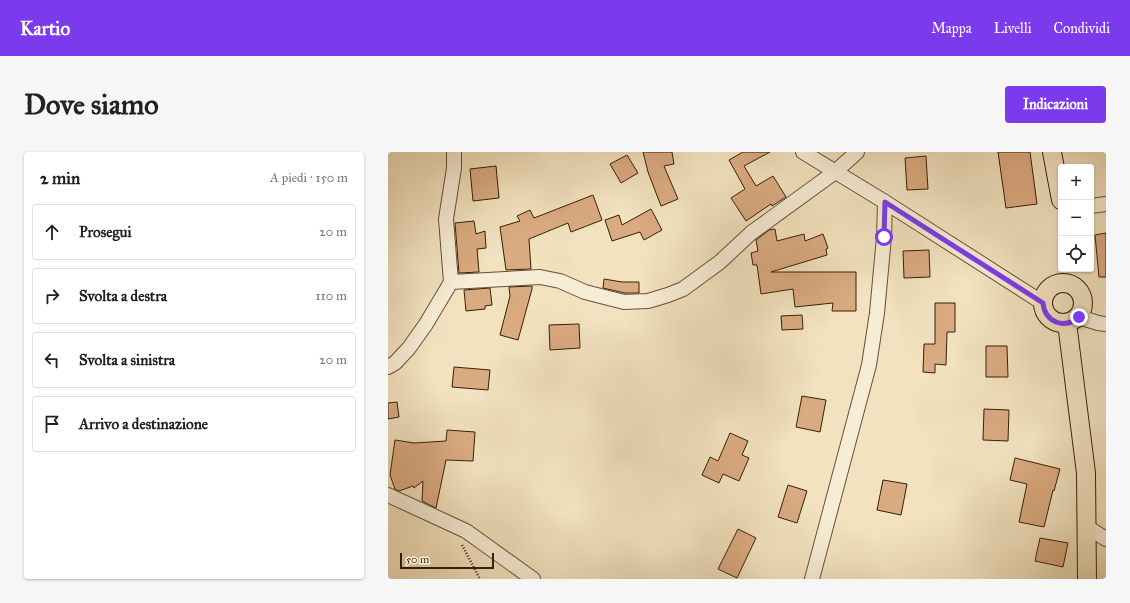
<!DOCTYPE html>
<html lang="it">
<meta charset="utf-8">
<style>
:root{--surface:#fff;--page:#f6f6f6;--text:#222;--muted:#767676;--line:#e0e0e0;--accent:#7c3aed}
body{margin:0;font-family:"IM FELL Great Primer",serif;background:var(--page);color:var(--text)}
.controls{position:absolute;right:12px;top:12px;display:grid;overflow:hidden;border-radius:4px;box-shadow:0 1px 3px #0004}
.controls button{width:36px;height:36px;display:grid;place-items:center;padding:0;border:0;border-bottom:1px solid var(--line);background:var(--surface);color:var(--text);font:20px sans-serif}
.scale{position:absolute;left:12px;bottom:10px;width:94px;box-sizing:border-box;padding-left:4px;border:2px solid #391f05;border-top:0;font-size:11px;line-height:14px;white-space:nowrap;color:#391f05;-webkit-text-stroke:3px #f7ecd5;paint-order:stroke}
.stop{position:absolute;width:12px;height:12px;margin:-9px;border:3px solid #7c3aed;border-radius:50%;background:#fff}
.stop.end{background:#7c3aed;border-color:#fff;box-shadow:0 1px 4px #0008}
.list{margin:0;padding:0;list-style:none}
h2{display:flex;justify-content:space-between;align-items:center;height:52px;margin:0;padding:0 16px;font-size:17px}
h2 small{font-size:13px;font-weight:400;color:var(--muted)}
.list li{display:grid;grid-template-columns:26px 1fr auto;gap:12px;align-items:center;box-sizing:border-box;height:56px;margin:0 8px 8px;padding:0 8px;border:1px solid var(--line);border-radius:4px}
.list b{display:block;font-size:15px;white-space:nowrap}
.list em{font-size:13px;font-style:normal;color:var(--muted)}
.icon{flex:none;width:22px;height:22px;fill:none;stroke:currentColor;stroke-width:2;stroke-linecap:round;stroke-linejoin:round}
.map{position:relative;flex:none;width:718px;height:427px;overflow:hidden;border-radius:4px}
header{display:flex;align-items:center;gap:24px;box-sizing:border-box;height:56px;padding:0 20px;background:var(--accent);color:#fff}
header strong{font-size:19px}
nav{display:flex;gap:22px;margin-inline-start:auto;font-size:14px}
.intro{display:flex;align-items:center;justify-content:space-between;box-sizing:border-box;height:96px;padding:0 24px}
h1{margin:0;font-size:28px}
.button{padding:10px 18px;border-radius:4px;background:var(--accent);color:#fff;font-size:14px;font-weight:700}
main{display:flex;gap:24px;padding:0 24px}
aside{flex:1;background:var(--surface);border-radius:4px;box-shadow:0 1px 3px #0004}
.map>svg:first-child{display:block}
.building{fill:#daaa80;stroke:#391f05}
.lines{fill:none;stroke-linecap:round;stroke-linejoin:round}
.minor-casing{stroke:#675034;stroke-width:16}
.major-casing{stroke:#391f05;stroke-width:20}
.path{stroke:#391f05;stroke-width:2.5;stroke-dasharray:1 2;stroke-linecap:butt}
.minor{stroke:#f7ecd5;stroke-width:14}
.major{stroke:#f2e2bf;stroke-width:18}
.route{stroke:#7c3aed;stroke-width:5}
</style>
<header>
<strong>Kartio</strong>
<nav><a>Mappa</a><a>Livelli</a><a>Condividi</a></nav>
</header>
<div class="intro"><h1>Dove siamo</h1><a class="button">Indicazioni</a></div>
<main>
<aside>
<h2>2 min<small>A piedi · 150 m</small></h2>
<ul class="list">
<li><svg class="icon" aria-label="ahead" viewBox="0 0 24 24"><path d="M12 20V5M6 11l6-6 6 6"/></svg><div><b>Prosegui</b></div><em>20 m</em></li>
<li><svg class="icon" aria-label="right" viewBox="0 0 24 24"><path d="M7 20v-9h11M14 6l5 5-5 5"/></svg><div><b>Svolta a destra</b></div><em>110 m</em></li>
<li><svg class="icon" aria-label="left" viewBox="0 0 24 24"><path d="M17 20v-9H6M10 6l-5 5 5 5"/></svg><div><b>Svolta a sinistra</b></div><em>20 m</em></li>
<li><svg class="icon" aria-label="arrive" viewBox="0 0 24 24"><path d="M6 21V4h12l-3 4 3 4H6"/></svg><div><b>Arrivo a destinazione</b></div></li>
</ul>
</aside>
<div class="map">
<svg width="718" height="427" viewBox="0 0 718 427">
<rect width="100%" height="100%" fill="#f2e2bf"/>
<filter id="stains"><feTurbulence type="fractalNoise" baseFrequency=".005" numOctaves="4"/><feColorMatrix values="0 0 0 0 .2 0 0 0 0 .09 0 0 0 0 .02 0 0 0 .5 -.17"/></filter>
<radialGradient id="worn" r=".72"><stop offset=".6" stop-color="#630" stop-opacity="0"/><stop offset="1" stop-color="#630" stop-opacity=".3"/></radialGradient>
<g class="building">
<path d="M 255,0 L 284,0 L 286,12 L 276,14 L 290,47 L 273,54 L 260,20 Z"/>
<path d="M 355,0 L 382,0 L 356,14 L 368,34 L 385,24 L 398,45 L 384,54 L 383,52 L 358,69 L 343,46 L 357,37 L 341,8 Z"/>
<path d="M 610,0 L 642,0 L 649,52 L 618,56 Z"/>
<path d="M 239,3 L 250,21 L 233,31 L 222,12 Z"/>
<path d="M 538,4 L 540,37 L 519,38 L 517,6 Z"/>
<path d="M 108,14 L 111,46 L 85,49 L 82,17 Z"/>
<path d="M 205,43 L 214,68 L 183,80 L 180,71 L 141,87 L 143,117 L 118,118 L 112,75 L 132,69 L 129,64 L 142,58 L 146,66 Z"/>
<path d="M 263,57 L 274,78 L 256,88 L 252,80 L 224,89 L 217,68 L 231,63 L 234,73 Z"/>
<path d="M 86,69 L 88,82 L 97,79 L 98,96 L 89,97 L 91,120 L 71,121 L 67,71 Z"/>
<path d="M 387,77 L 389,89 L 416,82 L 417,89 L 435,82 L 440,96 L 438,97 L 439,103 L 383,120 L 468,120 L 468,159 L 444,159 L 445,151 L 407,155 L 405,137 L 373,142 L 369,113 L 365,113 L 363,101 L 370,99 L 368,88 L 381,78 Z"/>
<path d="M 718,81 L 718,125 L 711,125 L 707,83 Z"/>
<path d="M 541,98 L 542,125 L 516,126 L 515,99 Z"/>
<path d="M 216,127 L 234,130 L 251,130 L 251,141 L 237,141 L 215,136 Z"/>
<path d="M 144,134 L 144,137 L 130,188 L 112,183 L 122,144 L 121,135 Z"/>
<path d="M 102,136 L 104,153 L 97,154 L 97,157 L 78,159 L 76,138 Z"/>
<path d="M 547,151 L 567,151 L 567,180 L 559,180 L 558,213 L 547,212 L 547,221 L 535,220 L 536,192 L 547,192 Z"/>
<path d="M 414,163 L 415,177 L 394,178 L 393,164 Z"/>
<path d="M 191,172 L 192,196 L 162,198 L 161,173 Z"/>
<path d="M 598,194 L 619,194 L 620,225 L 598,225 Z"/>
<path d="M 66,215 L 102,218 L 100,238 L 64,235 Z"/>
<path d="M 414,244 L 438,248 L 432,280 L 408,275 Z"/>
<path d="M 9,250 L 11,265 L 0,267 L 0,251 Z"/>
<path d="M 596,257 L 621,258 L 620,289 L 595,288 Z"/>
<path d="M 59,278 L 87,280 L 85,309 L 58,308 L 48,356 L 34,349 L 35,329 L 26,336 L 25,334 L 11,339 L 7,337 L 2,323 L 7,288 L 26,291 L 58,289 Z"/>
<path d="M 342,281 L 360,289 L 354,303 L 361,306 L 351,329 L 335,322 L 331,331 L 314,323 L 322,305 L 330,309 Z"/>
<path d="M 627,306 L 672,317 L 666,339 L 665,338 L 656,375 L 631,370 L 639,332 L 622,328 Z"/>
<path d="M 495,328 L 519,332 L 513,363 L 489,358 Z"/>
<path d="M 400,333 L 419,339 L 409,371 L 390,365 Z"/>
<path d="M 350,377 L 368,386 L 349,426 L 330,417 Z"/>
<path d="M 652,386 L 680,391 L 675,415 L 647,409 Z"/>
</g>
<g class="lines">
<g class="minor-casing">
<g id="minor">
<path d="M 415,0 L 497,50 L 655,151"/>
<path d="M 703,54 L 718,52"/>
<path d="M 63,130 L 152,125 L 172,129 L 197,140 L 236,150 L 260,149 L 280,143 L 295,137 L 332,110 L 363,81 L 447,20 L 469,0"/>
<path d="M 691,165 L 710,171 L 718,172"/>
<path d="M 0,215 L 7,211 L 21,196 L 38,172 L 63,130 L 58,67 L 66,16 L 66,0"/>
<path d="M 0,343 L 78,379 L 145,427"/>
<path d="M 699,375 L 718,387"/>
<path d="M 424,427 L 481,213 L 489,161 L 496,85 L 497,50"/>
</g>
</g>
<g class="major-casing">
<g id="major">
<path d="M 664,0 L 673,48"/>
<circle cx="675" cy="151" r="20"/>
<path d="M 679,171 L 698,321 L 699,427"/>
</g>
</g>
<path class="path" d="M 74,393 L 92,427"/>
<use href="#minor" class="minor"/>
<use href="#major" class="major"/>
</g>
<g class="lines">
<path class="route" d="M 496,85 L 497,50 L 655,151 C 657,170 676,178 691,165"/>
</g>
<rect width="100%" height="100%" filter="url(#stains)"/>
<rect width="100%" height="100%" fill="url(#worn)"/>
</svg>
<div class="controls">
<button>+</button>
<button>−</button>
<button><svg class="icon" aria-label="locate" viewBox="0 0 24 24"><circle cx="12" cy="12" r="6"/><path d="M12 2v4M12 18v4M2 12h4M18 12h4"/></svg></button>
</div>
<div class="scale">50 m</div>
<div class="stop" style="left:496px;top:85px"></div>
<div class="stop end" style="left:691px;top:165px"></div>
</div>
</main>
